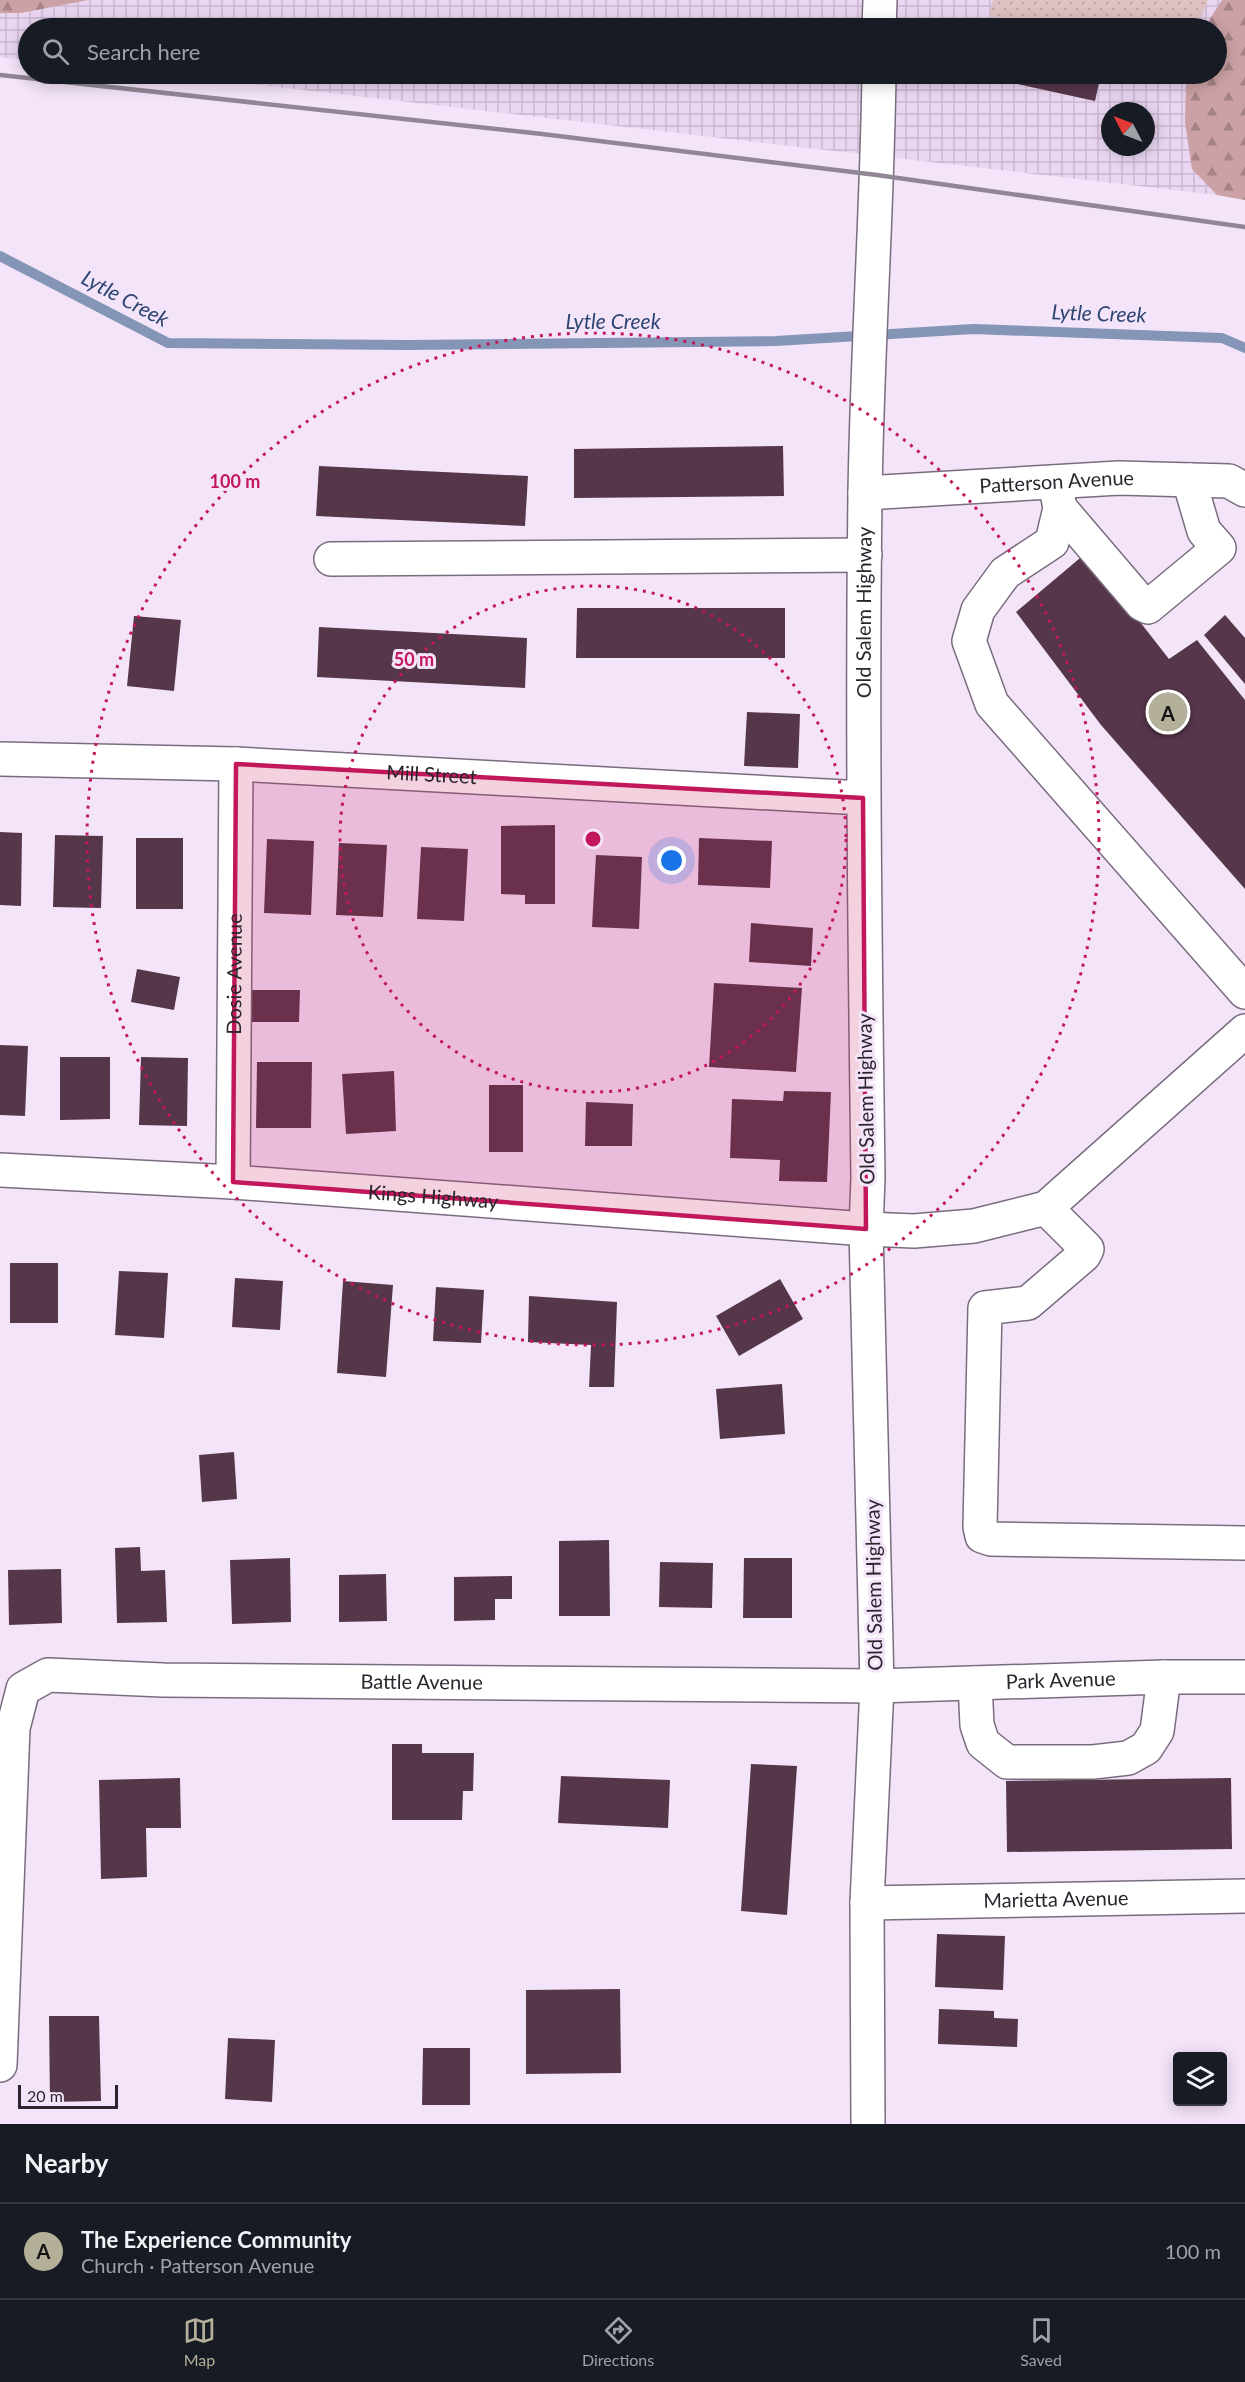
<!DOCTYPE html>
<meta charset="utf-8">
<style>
:root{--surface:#171b24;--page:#20242c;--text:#f1f3f6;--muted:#9ea1a6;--line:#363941;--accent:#b4af99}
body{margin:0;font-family:Lato,sans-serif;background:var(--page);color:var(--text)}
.controls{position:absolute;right:18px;bottom:18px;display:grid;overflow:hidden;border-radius:6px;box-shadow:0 3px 15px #0003}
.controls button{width:54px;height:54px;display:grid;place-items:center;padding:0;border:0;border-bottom:2px solid var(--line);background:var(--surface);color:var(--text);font:30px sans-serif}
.compass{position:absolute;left:1101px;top:102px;width:54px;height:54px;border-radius:50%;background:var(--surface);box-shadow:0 3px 15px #0003;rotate:312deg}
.scale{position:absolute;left:18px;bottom:15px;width:100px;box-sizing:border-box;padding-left:6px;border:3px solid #2b252d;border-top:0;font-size:16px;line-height:21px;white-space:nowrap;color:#2b252d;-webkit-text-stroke:4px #f4e4fa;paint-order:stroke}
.you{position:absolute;left:672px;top:861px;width:21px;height:21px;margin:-15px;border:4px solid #fff;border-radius:50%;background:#1a73e8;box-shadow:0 0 0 9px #1a73e833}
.badge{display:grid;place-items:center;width:39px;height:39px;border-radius:50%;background:var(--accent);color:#111;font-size:20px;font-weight:700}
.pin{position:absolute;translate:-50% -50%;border:3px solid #fff;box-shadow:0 2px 6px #0006}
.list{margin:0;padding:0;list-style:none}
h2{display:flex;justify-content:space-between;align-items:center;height:78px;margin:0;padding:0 24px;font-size:26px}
h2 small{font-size:20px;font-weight:400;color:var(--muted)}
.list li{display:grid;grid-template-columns:39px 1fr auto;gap:18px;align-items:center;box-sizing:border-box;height:96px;padding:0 24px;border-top:2px solid var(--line)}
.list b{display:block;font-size:22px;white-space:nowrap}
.list p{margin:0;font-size:20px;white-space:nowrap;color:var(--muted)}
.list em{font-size:20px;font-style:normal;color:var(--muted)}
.icon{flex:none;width:33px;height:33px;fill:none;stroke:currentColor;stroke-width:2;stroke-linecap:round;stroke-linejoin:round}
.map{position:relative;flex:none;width:1245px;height:2124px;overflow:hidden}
.search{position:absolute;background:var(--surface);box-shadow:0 3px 15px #0003;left:18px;right:18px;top:18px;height:66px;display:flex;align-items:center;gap:15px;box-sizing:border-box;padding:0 21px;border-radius:33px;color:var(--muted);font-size:22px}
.sheet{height:174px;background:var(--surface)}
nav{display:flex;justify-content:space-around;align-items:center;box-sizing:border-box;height:84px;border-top:2px solid var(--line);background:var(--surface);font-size:16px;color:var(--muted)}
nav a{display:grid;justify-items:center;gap:3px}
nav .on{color:var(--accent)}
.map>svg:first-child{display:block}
.industrial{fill:url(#industrial-grid);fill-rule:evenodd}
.grass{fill:url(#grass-dots)}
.forest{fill:url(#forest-firs)}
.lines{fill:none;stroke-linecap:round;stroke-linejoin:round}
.stream{stroke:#8495b5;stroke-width:10}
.building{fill:#563749}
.minor-casing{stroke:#7a6c7f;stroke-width:36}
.minor{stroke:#fff;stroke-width:33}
.rail{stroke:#918695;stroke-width:4.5}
.marked{fill:#c2185b;fill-opacity:0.2;stroke:#c2185b;stroke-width:4.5;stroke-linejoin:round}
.ring{fill:none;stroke:#c2185b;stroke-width:3;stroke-dasharray:3 6}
.labels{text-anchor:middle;stroke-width:6;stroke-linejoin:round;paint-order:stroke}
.street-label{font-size:20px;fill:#2b252d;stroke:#f4e4fa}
.water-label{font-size:21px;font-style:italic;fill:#2d4571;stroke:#f4e4fa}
.centre{fill:#c2185b;stroke:#f4e4fa;stroke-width:3}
.ring-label{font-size:18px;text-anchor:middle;font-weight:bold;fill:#c2185b;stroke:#f4e4fa;stroke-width:6;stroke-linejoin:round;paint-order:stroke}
</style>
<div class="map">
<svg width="1245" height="2124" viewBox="0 0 1245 2124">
<defs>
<pattern id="industrial-grid" width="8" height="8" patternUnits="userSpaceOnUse" patternTransform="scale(1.5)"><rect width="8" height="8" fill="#ead6f1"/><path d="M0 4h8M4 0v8" fill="none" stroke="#c9b8cf"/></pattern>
<pattern id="grass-dots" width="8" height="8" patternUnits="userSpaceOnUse" patternTransform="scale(1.5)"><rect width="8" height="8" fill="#dfc0c3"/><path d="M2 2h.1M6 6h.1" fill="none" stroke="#c0a5a8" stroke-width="1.8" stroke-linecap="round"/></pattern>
<pattern id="forest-firs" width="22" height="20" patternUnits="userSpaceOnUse" patternTransform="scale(1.5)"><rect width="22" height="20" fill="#cca1a5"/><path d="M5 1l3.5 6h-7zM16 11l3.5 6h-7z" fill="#a68387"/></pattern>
</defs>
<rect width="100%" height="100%" fill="#f4e4fa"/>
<path class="industrial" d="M 0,0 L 1245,0 L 1245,200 L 1217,195 L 165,74 L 1216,74 L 1216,28 L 28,28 L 28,60 L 0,57 ZM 1110,111 L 1146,111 L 1146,147 L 1110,147 Z"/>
<path class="grass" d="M 993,0 L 1208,0 L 1197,28 L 1049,28 L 989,16 Z"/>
<g class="forest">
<path d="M 0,0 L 88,0 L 21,13 L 0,13 Z"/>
<path d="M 1222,0 L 1245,0 L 1245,200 L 1217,195 L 1192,169 L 1185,123 L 1186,80 L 1188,74 L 1216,74 L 1216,28 L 1204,28 Z"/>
</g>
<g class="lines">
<path class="stream" d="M 0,256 L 168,343 L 407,345 L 776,341 L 973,329 L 1222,338 L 1245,348"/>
</g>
<g class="building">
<path d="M 972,74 L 1101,74 L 1095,101 Z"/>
<path d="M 783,446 L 784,496 L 574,498 L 574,449 Z"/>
<path d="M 319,466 L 528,476 L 525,526 L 316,516 Z"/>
<path d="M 1086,553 L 1169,659 L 1197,640 L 1245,700 L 1245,889 L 1101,725 L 1016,612 Z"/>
<path d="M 577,608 L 785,608 L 785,658 L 576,658 Z"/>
<path d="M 1225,615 L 1245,638 L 1245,684 L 1204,635 Z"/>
<path d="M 134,616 L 181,620 L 174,691 L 127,686 Z"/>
<path d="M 319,627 L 527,638 L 525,688 L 317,677 Z"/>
<path d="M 747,712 L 800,714 L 798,768 L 744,766 Z"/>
<path d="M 555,825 L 555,904 L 525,904 L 525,895 L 501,894 L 501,826 Z"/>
<path d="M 0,832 L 22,833 L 21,906 L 0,905 Z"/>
<path d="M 55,835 L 103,836 L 101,908 L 53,907 Z"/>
<rect x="136" y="838" width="47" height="71"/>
<path d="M 699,838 L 772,841 L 770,888 L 698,885 Z"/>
<path d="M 267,839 L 314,841 L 311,915 L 264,913 Z"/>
<path d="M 339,843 L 387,845 L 383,917 L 336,915 Z"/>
<path d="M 421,847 L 468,849 L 464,921 L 417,919 Z"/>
<path d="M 596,855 L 642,857 L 639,929 L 592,927 Z"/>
<path d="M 751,923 L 813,928 L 811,966 L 749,962 Z"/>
<path d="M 137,969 L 180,977 L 174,1010 L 131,1002 Z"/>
<path d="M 714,983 L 802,988 L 796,1072 L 709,1067 Z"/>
<path d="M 252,990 L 300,990 L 299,1022 L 252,1022 Z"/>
<path d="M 0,1045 L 28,1046 L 25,1116 L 0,1115 Z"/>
<path d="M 60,1057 L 110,1057 L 110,1119 L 60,1120 Z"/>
<path d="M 141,1057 L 188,1058 L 187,1126 L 139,1125 Z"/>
<path d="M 257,1062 L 312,1062 L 311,1128 L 256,1128 Z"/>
<path d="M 394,1071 L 396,1131 L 346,1134 L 342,1074 Z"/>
<rect x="489" y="1085" width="34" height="67"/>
<path d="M 784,1091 L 831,1092 L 827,1182 L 779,1181 L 780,1160 L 730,1158 L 732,1099 L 783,1101 Z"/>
<path d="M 586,1102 L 633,1104 L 632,1146 L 585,1146 Z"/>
<rect x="10" y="1263" width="48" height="60"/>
<path d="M 119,1271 L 168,1273 L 164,1338 L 115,1335 Z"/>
<path d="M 235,1278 L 283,1281 L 280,1330 L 232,1327 Z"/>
<path d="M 780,1279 L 803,1319 L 739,1356 L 716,1316 Z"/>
<path d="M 343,1281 L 393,1285 L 386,1377 L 337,1373 Z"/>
<path d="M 436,1287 L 484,1290 L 481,1343 L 433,1341 Z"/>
<path d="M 529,1296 L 617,1302 L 614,1387 L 589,1387 L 591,1345 L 528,1342 Z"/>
<path d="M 782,1384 L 785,1434 L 720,1439 L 716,1389 Z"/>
<path d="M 234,1452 L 237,1499 L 202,1502 L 199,1455 Z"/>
<path d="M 609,1540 L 610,1616 L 559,1616 L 559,1541 Z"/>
<path d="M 140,1547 L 141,1571 L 165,1570 L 167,1622 L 117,1623 L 115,1548 Z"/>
<path d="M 290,1558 L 291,1622 L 232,1624 L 230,1560 Z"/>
<path d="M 744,1558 L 792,1558 L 792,1618 L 743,1618 Z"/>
<path d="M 660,1562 L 713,1563 L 712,1608 L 659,1607 Z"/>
<path d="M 61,1569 L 62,1623 L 9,1625 L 8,1570 Z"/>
<path d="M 386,1574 L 387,1621 L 339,1622 L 339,1575 Z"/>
<path d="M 512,1576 L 512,1599 L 495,1599 L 495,1620 L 454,1621 L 454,1577 Z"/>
<path d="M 392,1744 L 422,1744 L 422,1753 L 474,1753 L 473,1791 L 463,1791 L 462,1820 L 392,1820 Z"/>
<path d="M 751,1764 L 797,1766 L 787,1915 L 741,1911 Z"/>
<path d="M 561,1776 L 670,1780 L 668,1828 L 558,1823 Z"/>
<path d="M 180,1778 L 181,1828 L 146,1828 L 147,1877 L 101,1879 L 99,1780 Z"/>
<path d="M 1231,1778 L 1232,1849 L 1007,1852 L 1006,1781 Z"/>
<path d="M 937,1934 L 1005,1936 L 1003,1990 L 935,1987 Z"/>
<path d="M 620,1989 L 621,2073 L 526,2074 L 526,1990 Z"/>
<path d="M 939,2009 L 994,2011 L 994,2018 L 1018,2019 L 1017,2047 L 938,2044 Z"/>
<path d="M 49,2016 L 99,2016 L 101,2101 L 50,2102 Z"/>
<path d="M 228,2038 L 275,2040 L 272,2102 L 225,2099 Z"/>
<path d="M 423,2048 L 470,2048 L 470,2105 L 422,2105 Z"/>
</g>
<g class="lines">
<g class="minor-casing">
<g id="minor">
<path d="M 879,28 L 880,0"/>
<path d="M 1055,482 L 1060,508 L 1052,542 L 1005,573 L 978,610 L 969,641 L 992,704 L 1245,992"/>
<path id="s1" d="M 865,493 L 1119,478 L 1229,481 L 1245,490"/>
<path d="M 1060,508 L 1142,604 L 1148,607 L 1219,548 L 1204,531 L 1189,480"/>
<path d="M 331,559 L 865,555"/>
<path id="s2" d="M 0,759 L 236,764 L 863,798"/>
<path id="s3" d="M 0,1170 L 233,1182 L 866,1229 L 914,1231 L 974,1226 L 1046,1208 L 1245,1031"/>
<path id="s4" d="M 233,1182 L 236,764"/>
<path d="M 1046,1208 L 1087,1249 L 1084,1255 L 1028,1303 L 985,1308 L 980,1527 L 982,1536 L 991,1539 L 1245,1543"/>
<path d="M 975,1683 L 977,1725 L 983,1743 L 1007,1762 L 1093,1762 L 1128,1758 L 1146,1748 L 1157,1731 L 1164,1677"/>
<path id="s5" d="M 867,1903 L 1245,1896"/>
<path id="s6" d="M 0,2065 L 13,1728 L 23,1689 L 48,1675 L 163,1680 L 877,1686 L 1164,1677 L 1245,1677"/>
<path id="s7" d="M 868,2124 L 867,1903 L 877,1686 L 866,1229 L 868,1178 C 865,950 862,723 865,495 C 867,354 877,214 879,74"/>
</g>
</g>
<use href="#minor" class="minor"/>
<path class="rail" d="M 0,75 L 542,134 L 877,175 L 1245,227"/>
</g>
<path class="marked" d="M 236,764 L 863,798 L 866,1229 L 233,1182 Z"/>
<g class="ring">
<circle cx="593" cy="839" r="253"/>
<circle cx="593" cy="839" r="506"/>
</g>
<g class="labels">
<g class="street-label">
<text dy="7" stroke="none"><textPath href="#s1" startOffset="192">Patterson Avenue</textPath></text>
<text dy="7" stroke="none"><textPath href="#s7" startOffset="1512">Old Salem Highway</textPath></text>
<text dy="7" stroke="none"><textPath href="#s2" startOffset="432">Mill Street</textPath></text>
<text dy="7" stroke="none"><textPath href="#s4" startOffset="208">Dosie Avenue</textPath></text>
<text transform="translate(866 1099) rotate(-91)" y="7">Old Salem Highway</text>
<text dy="7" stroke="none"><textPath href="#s3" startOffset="434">Kings Highway</textPath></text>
<text transform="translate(874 1585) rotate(-91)" y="7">Old Salem Highway</text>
<text dy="7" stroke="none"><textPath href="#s6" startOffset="1419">Park Avenue</textPath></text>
<text dy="7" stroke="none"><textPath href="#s6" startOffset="780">Battle Avenue</textPath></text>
<text dy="7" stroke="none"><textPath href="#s5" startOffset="189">Marietta Avenue</textPath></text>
</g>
<g class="water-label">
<text transform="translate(125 299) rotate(28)" y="7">Lytle Creek</text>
<text transform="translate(1099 314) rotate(2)" y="7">Lytle Creek</text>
<text x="613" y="329">Lytle Creek</text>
</g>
</g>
<circle cx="593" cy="839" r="9" class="centre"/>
<g class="ring-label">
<text x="235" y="488">100 m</text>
<text x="414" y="666">50 m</text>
</g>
</svg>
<div class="controls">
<button><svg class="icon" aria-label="layers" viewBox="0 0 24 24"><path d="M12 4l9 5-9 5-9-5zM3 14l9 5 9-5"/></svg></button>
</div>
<svg class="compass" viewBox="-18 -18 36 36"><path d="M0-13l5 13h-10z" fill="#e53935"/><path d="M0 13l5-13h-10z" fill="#9ea1a6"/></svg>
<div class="scale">20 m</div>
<div class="you"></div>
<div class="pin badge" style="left:1168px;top:712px">A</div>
<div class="search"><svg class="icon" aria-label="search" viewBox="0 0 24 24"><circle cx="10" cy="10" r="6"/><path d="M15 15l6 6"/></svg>Search here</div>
</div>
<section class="sheet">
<h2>Nearby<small></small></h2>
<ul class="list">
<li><span class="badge">A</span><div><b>The Experience Community</b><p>Church · Patterson Avenue</p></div><em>100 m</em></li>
</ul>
</section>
<nav>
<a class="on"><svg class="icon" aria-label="map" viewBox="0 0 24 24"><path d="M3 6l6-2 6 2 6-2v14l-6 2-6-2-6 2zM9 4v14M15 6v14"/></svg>Map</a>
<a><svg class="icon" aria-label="directions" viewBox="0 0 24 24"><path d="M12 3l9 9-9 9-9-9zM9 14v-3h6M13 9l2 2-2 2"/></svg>Directions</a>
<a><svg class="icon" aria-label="saved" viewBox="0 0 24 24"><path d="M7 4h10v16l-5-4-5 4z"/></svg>Saved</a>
</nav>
